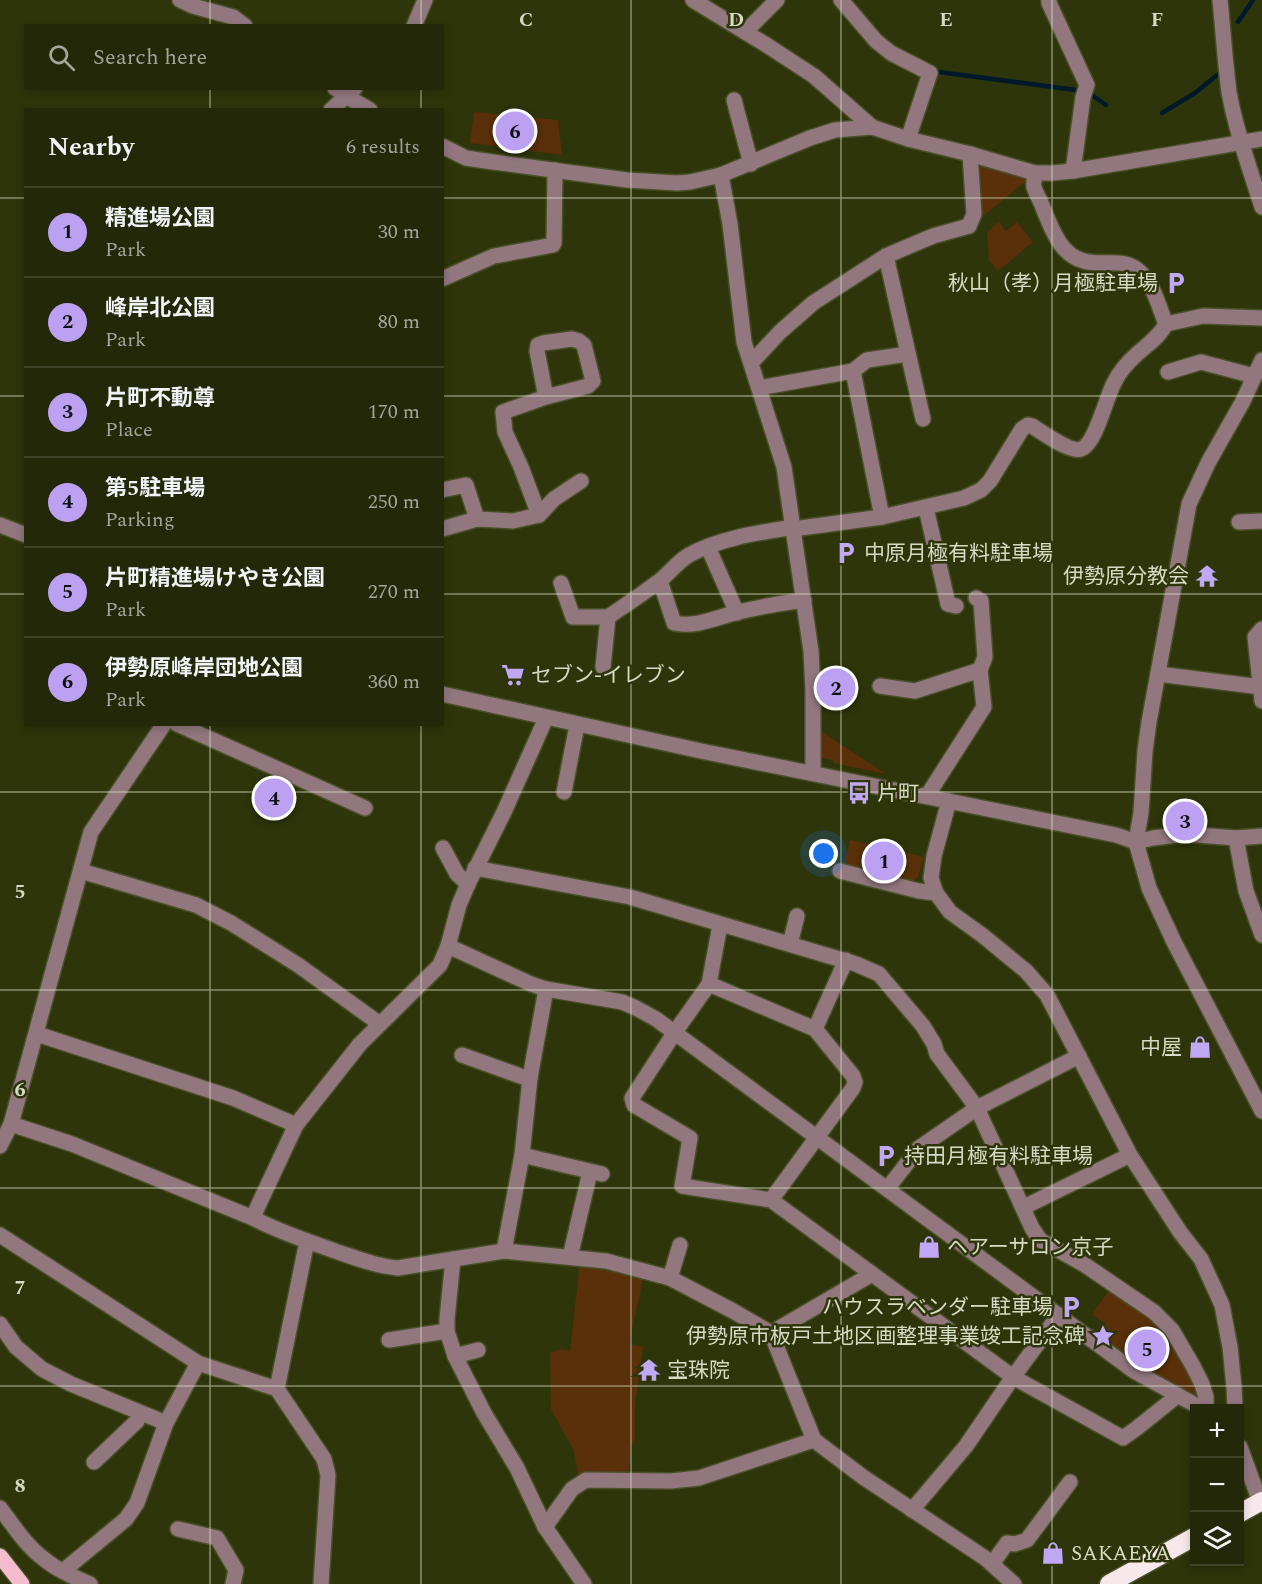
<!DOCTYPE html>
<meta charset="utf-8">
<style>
:root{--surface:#222808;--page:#2e3416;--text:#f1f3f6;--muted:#a2a69c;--line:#3f4429;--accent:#bca0f2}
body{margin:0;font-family:Spectral,"Noto Sans JP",serif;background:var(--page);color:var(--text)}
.controls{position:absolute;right:18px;bottom:18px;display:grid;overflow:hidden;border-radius:0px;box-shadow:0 3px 9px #0003}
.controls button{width:54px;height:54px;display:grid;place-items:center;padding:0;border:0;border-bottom:2px solid var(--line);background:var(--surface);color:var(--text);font:30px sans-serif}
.you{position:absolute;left:824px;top:854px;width:21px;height:21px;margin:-15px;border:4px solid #fff;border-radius:50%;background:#1a73e8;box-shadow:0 0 0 9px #1a73e833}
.badge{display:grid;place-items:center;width:39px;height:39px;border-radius:50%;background:var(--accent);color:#111;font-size:20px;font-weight:700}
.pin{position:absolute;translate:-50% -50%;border:3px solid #fff;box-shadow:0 2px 6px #0006}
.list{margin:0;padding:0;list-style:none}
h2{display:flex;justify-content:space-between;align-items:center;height:78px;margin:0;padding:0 24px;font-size:26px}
h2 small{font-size:20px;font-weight:400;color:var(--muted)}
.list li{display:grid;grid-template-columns:39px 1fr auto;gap:18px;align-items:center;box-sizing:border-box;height:90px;padding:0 24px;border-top:2px solid var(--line)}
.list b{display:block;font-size:22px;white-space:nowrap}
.list p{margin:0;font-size:20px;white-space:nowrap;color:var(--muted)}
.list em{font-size:20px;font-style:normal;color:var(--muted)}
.icon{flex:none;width:33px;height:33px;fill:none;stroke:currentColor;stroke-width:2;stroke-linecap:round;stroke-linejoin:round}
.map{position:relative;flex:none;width:1262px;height:1584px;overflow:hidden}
.search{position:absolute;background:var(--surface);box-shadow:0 3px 9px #0003;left:24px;top:24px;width:420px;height:66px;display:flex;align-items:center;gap:15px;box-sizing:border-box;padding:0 21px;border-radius:0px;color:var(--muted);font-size:22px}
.panel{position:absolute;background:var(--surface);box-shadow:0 3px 9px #0003;left:24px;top:108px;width:420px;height:618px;border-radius:0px}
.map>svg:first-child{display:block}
.green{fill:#59300a}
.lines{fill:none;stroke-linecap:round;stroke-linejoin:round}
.stream{stroke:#00192a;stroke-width:4.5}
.minor-casing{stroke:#495028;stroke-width:18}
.major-casing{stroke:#495028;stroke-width:18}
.highway-casing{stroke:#495028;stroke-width:21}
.minor{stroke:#92777f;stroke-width:15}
.major{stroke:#f4bccd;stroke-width:15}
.highway{stroke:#f7e8ec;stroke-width:18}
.grid{fill:none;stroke:#d5dbc3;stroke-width:1.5;stroke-opacity:0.55}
.labels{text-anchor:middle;stroke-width:5;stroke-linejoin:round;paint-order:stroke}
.poi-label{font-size:21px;fill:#d5dbc3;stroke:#2e350a;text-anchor:start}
.grid-label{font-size:20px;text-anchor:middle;font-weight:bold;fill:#d5dbc3;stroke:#2e350a;stroke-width:5;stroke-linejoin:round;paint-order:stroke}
</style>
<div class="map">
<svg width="1262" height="1584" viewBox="0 0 1262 1584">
<rect width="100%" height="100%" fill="#2e350a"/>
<g class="green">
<path d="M 474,112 L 558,120 L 562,155 L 470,143 Z"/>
<path d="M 982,164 L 1027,177 L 1026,181 L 980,219 L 976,170 Z"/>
<path d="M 999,222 L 1006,231 L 1017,222 L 1033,242 L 998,271 L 989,260 L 987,232 Z"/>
<path d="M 818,676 L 853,676 L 854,699 L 819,700 Z"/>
<path d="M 819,730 L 886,774 L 833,763 L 833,760 L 818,757 Z"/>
<path d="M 850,840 L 924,857 L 918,877 L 911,882 L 844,865 Z"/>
<path d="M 580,1262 L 644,1275 L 629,1344 L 643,1347 L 635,1405 L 635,1443 L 631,1444 L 629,1474 L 578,1474 L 574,1451 L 551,1409 L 550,1353 L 562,1349 L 570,1351 Z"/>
<path d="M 1112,1287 L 1168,1332 L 1201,1393 L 1197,1398 L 1133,1362 L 1097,1336 L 1106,1324 L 1092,1314 Z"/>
</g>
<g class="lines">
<g class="stream">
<path d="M 1238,22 L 1253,0"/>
<path d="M 939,72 L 1076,90"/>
<path d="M 1092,95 L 1106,105"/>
<path d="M 1162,113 L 1195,93 L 1217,75"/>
</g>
<g class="minor-casing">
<g id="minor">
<path d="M 180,0 L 193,6 L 233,17 L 245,26"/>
<path d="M 693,0 L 768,46 L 814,76 L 872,127"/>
<path d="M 841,0 L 876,41 L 891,53 L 930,73 L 908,139"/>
<path d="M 1049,0 L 1049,3 L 1087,85 L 1083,97 L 1073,171"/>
<path d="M 1220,0 C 1223,30 1225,61 1229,92 C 1236,131 1250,169 1262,207"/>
<path d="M 414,26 L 425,0"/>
<path d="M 745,32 L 777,0"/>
<path d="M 335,88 L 346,96 L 370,110"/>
<path d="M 734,100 L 751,164"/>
<path d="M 331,110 L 355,88"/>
<path d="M 442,146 L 466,158 L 486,161 L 627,180 L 677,183 L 690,182 L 721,175 L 810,138 L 835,130 L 872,127 L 908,139 L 970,154 L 1035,173 L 1052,173 L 1073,171 L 1262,139"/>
<path d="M 721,175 L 730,224 L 744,342 L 784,467 L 793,529 L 811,651 L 813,690 L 813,773"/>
<path d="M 886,256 L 923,419"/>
<path d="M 442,279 L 494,256 L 553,245 L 554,243 L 555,170"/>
<path d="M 1166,324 L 1203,316 L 1262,318"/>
<path d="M 1262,360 L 1243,401 L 1208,463 L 1189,504 L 1149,722 L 1145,751 L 1141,813 L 1136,842 L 1149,888 L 1174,942 L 1262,1111"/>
<path d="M 751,363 L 780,332 L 813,303 L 886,256 L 933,236 L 969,226 L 974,214 L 970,154"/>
<path d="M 853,371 L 882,517"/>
<path d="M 1168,372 L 1201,362 L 1254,376"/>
<path d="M 759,388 L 853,371 L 867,360 L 908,354"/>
<path d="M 442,490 L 466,485 L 477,519"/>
<path d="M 926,508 L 948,604 L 956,606"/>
<path d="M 539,515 L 521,467 L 505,432 L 503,412 L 546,397 L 588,386 L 593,381 L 584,345 L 579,341 L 572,339 L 543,343 L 538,345 L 537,351 L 546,397"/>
<path d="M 1239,522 L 1262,521"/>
<path d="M 0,525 L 26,535"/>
<path d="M 442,529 L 477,519 L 513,521 L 539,515 L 554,499 L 581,481"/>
<path d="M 708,547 L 737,613"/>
<path d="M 660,581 L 674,623 C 695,628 718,617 738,612 C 760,607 782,603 804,600"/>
<path d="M 561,583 L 573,617 L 608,617"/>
<path d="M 976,598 L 981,601 L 985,657 L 980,670"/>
<path d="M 1262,629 L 1255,637 L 1262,701"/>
<path d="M 603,667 L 608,617 C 624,606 641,595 658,582 C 669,574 677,562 689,555 C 718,539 756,533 788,528 L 793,529 L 882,517 L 964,498 L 981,490 L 990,481 L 1022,429 L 1028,425 L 1032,426 C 1042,432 1070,453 1081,449 C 1096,444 1106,397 1114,383 C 1119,372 1128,362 1137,354 C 1148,344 1159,337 1166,324 C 1158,305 1153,280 1135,268 C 1119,258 1101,266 1084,261 C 1060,255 1052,229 1043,208 C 1041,201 1036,194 1034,187 C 1033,183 1035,177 1035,173"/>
<path d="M 1158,674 L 1261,687"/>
<path d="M 880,686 L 915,691 L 980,670 L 984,707 L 927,796"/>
<path d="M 442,694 L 701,751 L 1116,835 L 1136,842 L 1153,838 L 1185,834 L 1236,838 L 1262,836"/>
<path d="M 546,718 L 504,812 L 468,884 L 459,905 L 448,946 L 440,965 L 360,1044 L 296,1125 L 258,1206 L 253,1218 C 279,1232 308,1241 335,1251 C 356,1258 376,1266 398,1268 L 504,1251 L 606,1261 L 670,1278 L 733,1311 L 771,1333 L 814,1440 L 863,1477 L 985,1558 L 1014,1584"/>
<path d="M 177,724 L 365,808"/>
<path d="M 564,792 L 577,725"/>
<path d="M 949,801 L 934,856 L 931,878 L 936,893 L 950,912 L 982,935 L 1026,971 L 1047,995 L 1130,1155 L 1180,1232 L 1201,1259 L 1222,1305 L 1230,1347 L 1234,1387 L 1235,1408"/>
<path d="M 1236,838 L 1246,891 L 1262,935"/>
<path d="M 443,848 L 457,874 L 468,884"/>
<path d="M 475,868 L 630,897 L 856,964 L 879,974 L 923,1026 L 934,1044 L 937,1054 L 977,1108 L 1032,1228 L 1040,1240 L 1085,1265 L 1154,1312 L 1172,1330 L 1193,1366 L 1202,1384 L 1206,1397 L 1206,1408"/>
<path d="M 81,871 L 196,905 L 231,923 L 298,965 L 380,1024"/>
<path d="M 840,871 L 919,891 L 936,893"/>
<path d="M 720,925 L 709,984 L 675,1032 L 632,1098 L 634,1105 L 690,1138 L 682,1186 L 771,1200 L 1013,1377 L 1123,1438 L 1137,1428 L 1177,1396"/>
<path d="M 790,944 L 797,916"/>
<path d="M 448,946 L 531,984 L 546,989 L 622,1002 L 636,1008 L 656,1019 L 1134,1371 L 1201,1408"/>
<path d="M 709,984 L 815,1029 L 853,1076 L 855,1082 L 853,1088 L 771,1200"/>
<path d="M 815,1029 L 846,960"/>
<path d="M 37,1034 L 233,1098 L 296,1125"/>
<path d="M 462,1055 L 523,1077 L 530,1078"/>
<path d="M 11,1124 L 72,1144 L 253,1218"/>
<path d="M 0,1146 L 11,1124 L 91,832 L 164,724"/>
<path d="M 522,1155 L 602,1174"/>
<path d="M 887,1189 L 919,1148 L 977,1108 L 1079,1056"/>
<path d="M 1024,1207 L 1130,1155"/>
<path d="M 0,1235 L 198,1363 L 277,1389"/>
<path d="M 307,1241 L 277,1389 L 324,1459 L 328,1475 L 321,1584"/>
<path d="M 504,1251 L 522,1155 L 530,1078 L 546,989"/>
<path d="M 570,1257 L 590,1172"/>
<path d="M 453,1259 L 447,1319 L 447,1331 L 455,1356 L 484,1413 L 517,1468 L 545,1527 L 584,1584"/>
<path d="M 670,1278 L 680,1245"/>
<path d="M 0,1324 L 16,1347 L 42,1369 L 71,1384 L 166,1423"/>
<path d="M 771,1333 L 872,1274"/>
<path d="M 389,1340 L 447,1331"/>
<path d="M 455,1356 L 478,1350"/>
<path d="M 1240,1447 L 1260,1502"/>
<path d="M 94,1462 L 137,1421 L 140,1413"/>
<path d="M 0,1508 C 13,1525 26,1546 44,1559 C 57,1570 74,1577 90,1584"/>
<path d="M 912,1510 L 966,1446 L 1013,1377 L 1059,1315"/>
<path d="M 545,1527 L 572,1489 L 586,1480 L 671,1481 L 699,1478 L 814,1440"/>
<path d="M 178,1529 L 217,1538 L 236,1570 L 233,1584"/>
<path d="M 992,1564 L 1007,1543 L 1015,1544 L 1027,1540 L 1070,1482"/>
<path d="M 63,1571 L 126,1519 L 137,1503 L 166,1423 L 198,1363"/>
</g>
</g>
<g class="major-casing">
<path id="major" d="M 0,1556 L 22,1584"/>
</g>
<g class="highway-casing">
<g id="highway">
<path d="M 1240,1513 L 1262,1501"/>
<path d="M 1109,1584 L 1194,1537"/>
</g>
</g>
<use href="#minor" class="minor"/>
<use href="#major" class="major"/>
<use href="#highway" class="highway"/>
</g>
<path class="grid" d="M 210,0 L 210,26M 421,0 L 421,26M 631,0 L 631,1584M 841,0 L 841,1584M 1052,0 L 1052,1584M 210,88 L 210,110M 421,88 L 421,110M 0,198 L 26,198M 442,198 L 1262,198M 0,396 L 26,396M 442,396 L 1262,396M 0,594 L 26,594M 442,594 L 1262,594M 210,724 L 210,1584M 421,724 L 421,1584M 0,792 L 1262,792M 0,990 L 1262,990M 0,1188 L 1262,1188M 0,1386 L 1262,1386"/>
<defs>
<g id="parking-bare" transform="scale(1.8)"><path d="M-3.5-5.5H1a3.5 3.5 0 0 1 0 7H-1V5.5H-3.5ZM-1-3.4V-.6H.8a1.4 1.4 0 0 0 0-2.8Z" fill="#c0a8f4" stroke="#2e350a" stroke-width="2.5" paint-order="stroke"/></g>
<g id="temple-bare" transform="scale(1.8)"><path d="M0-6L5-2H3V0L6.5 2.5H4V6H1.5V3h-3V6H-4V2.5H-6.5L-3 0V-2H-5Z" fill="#c0a8f4" stroke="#2e350a" stroke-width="2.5" paint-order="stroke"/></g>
<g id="supermarket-bare" transform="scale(1.8)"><path d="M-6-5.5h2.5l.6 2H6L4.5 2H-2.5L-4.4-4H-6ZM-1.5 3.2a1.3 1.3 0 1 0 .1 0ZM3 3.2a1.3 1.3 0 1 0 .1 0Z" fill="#c0a8f4" stroke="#2e350a" stroke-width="2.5" paint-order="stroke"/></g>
<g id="bus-bare" transform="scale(1.8)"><path d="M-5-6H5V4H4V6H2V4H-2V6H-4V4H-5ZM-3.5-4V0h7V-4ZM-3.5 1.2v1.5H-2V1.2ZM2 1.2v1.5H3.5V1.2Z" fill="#c0a8f4" stroke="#2e350a" stroke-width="2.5" paint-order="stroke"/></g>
<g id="shop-bare" transform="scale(1.8)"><path d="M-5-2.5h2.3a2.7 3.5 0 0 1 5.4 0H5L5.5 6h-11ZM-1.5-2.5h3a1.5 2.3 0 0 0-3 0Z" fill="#c0a8f4" stroke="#2e350a" stroke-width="2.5" paint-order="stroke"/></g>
<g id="sight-bare" transform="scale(1.8)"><path d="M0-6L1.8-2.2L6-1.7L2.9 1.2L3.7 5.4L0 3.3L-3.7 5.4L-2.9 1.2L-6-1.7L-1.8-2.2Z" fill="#c0a8f4" stroke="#2e350a" stroke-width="2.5" paint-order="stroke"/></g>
</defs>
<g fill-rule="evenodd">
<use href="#parking-bare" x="1176" y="283"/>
<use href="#parking-bare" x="846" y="553"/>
<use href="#temple-bare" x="1207" y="576"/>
<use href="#supermarket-bare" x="513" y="675"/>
<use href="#bus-bare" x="859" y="793"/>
<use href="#shop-bare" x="1200" y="1047"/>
<use href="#parking-bare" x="886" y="1156"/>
<use href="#shop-bare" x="929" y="1247"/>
<use href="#parking-bare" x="1071" y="1307"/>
<use href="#sight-bare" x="1103" y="1336"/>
<use href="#temple-bare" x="649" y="1370"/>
<use href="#shop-bare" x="1053" y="1553"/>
</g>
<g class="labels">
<g class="poi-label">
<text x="1158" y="290" text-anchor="end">秋山（孝）月極駐車場</text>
<text x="864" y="560">中原月極有料駐車場</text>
<text x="1189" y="583" text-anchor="end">伊勢原分教会</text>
<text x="531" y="682">セブン-イレブン</text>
<text x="877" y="800">片町</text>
<text x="1182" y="1054" text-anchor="end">中屋</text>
<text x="904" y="1163">持田月極有料駐車場</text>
<text x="947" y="1254">ヘアーサロン京子</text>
<text x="1053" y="1314" text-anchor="end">ハウスラベンダー駐車場</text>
<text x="1085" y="1343" text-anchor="end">伊勢原市板戸土地区画整理事業竣工記念碑</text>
<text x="667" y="1377">宝珠院</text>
<text x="1071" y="1560">SAKAEYA</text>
</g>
</g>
<g class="grid-label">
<text x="526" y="26">C</text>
<text x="736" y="26">D</text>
<text x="946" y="26">E</text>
<text x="1157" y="26">F</text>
<text x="20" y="898">5</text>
<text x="20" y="1096">6</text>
<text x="20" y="1294">7</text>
<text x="20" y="1492">8</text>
</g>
</svg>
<div class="controls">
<button>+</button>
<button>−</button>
<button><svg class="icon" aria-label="layers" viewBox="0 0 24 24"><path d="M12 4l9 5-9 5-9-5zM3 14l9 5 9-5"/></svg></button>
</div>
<div class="you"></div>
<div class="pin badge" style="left:884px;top:861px">1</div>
<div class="pin badge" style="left:836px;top:688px">2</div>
<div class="pin badge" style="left:1185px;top:821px">3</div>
<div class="pin badge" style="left:274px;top:798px">4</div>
<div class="pin badge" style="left:1147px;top:1349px">5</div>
<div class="pin badge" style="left:515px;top:131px">6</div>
<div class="search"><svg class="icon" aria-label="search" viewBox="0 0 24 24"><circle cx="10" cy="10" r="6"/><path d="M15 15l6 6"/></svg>Search here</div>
<section class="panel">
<h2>Nearby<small>6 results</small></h2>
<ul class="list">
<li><span class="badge">1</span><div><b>精進場公園</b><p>Park</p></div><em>30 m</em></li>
<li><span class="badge">2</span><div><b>峰岸北公園</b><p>Park</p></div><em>80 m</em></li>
<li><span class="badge">3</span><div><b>片町不動尊</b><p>Place</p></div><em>170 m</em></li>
<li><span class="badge">4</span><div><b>第5駐車場</b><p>Parking</p></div><em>250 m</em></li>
<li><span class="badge">5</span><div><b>片町精進場けやき公園</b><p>Park</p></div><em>270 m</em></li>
<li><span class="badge">6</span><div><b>伊勢原峰岸団地公園</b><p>Park</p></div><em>360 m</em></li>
</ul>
</section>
</div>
